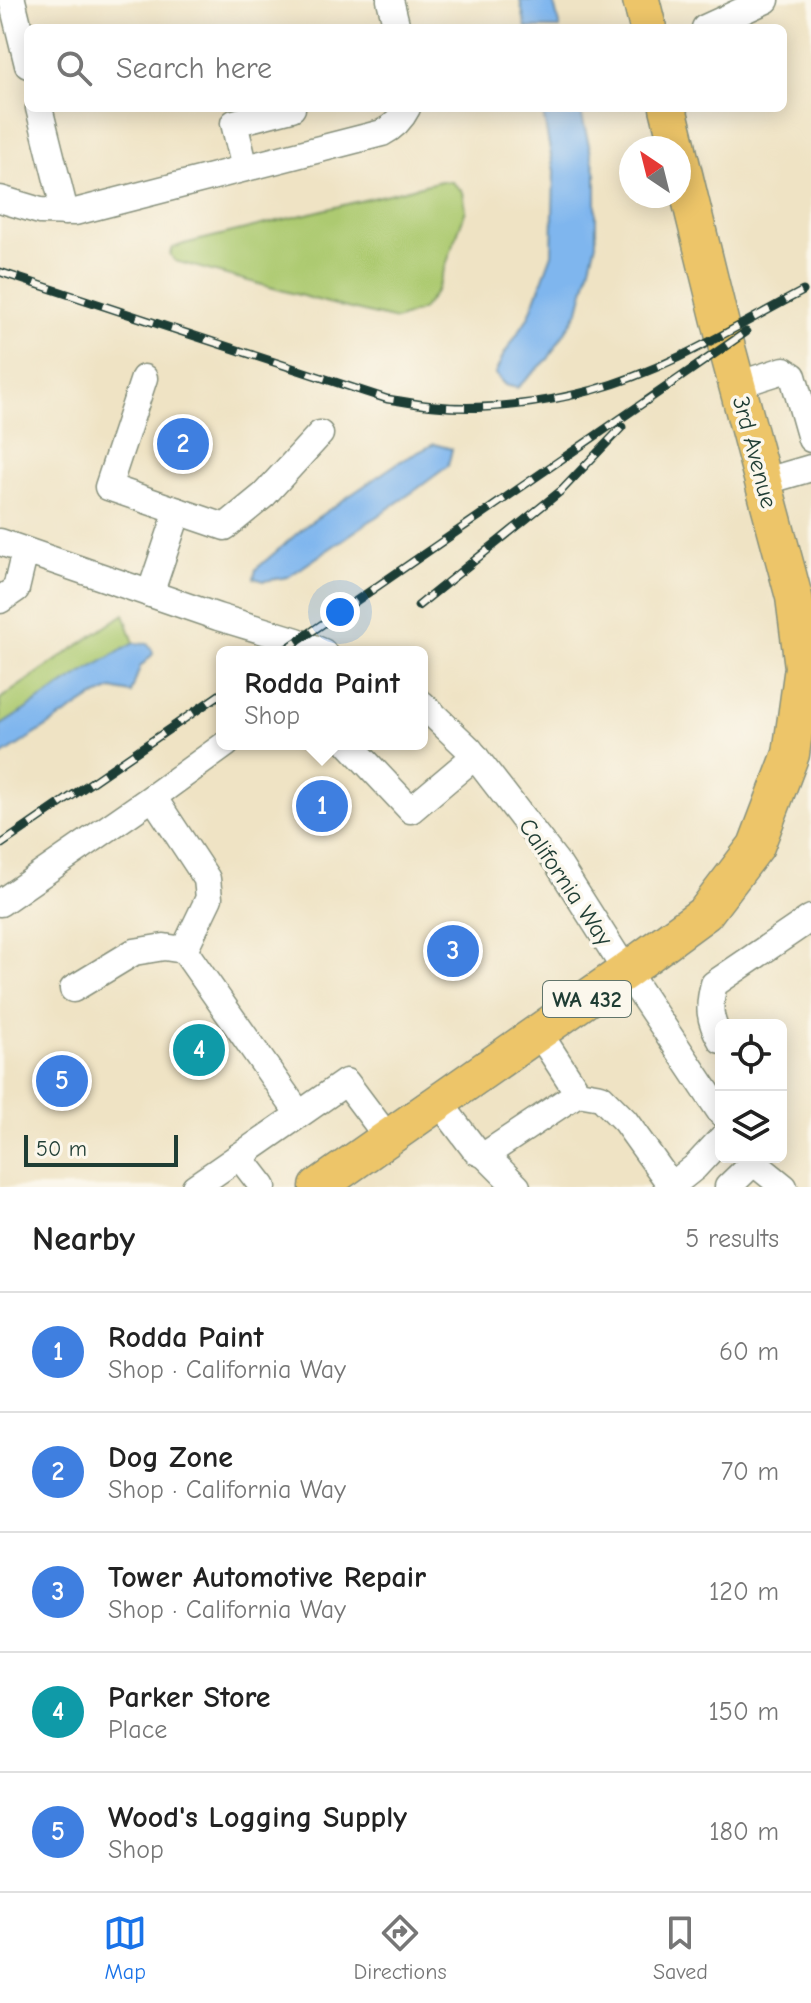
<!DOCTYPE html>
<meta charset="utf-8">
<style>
:root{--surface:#fff;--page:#f2f2f2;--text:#222;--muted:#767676;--line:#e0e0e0;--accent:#1a73e8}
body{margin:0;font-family:"Comic Neue",sans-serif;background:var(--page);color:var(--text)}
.controls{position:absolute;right:24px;bottom:24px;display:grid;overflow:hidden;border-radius:12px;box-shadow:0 4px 20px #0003}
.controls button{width:72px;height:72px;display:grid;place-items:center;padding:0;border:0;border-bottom:2px solid var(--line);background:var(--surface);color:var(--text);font:40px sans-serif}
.compass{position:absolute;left:619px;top:136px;width:72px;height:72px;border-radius:50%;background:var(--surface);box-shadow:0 4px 20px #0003;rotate:325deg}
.scale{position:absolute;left:24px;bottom:20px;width:154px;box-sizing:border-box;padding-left:8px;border:4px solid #1f3d34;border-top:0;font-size:22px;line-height:28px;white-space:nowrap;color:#1f3d34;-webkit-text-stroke:6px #fbf7ec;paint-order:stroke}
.you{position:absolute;left:340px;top:612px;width:28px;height:28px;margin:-20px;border:6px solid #fff;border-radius:50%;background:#1a73e8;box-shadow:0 0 0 12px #1a73e833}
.badge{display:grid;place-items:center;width:52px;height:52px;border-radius:50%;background:var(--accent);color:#fff;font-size:26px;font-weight:700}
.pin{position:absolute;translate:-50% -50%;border:4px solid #fff;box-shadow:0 2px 8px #0006}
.popup{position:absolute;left:216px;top:646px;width:212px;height:104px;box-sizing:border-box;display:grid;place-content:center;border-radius:12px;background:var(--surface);filter:drop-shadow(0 2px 6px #0005);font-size:26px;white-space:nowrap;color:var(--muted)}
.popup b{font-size:30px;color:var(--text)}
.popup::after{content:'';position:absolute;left:50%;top:100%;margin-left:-16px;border:16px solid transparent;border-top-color:var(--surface)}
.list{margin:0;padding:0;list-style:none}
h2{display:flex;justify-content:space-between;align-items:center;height:104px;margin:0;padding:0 32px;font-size:34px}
h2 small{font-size:26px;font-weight:400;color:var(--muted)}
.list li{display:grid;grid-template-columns:52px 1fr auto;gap:24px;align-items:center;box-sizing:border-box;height:120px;padding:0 32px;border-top:2px solid var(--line)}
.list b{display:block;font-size:30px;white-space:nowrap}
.list p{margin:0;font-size:26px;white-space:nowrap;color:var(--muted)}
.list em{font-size:26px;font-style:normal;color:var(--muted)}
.icon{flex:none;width:44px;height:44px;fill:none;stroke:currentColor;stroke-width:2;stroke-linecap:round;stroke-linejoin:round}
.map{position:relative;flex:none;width:811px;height:1187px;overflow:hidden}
.search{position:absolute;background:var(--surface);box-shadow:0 4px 20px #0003;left:24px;right:24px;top:24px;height:88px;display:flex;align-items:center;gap:20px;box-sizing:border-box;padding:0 28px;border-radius:12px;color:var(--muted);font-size:30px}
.sheet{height:704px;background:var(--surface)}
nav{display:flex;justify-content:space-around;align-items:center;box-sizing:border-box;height:112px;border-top:2px solid var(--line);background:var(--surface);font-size:22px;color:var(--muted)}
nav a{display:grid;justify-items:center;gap:4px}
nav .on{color:var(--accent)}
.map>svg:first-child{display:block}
.green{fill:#adca71;stroke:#668452;stroke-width:2}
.water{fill:#7fb6ee;stroke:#4f7a91;stroke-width:2}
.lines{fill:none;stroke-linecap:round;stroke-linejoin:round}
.minor-casing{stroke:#87907c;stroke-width:29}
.highway-casing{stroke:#87907c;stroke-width:39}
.minor{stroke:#fff;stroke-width:26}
.highway{stroke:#edc569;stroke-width:36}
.rail-casing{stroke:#1f3d34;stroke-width:9}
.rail{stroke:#fbf7ec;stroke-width:6;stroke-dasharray:18;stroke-linecap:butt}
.labels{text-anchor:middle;stroke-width:7;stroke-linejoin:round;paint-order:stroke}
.shield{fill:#fbf7ec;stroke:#61756b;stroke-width:2}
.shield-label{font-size:22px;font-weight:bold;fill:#1f3d34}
.street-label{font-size:24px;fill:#1f3d34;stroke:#fbf7ec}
</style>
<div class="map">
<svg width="811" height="1187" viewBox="0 0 811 1187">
<rect width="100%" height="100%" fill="#fbf7ec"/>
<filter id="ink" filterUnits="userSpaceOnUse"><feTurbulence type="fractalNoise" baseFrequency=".0125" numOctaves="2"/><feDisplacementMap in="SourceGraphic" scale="16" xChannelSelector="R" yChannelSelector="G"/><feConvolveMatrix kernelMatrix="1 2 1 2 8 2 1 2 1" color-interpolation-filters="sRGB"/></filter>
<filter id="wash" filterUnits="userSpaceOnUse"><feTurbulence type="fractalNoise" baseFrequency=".006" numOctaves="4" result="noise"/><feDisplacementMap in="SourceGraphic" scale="32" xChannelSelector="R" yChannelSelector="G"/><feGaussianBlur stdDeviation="1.8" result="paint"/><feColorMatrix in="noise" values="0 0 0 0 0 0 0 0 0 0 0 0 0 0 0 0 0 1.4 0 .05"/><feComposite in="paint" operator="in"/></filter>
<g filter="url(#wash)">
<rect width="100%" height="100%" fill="#efe3c4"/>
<g class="green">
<path d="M 441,181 L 452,182 L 463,192 L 466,210 L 437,290 L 422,310 L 396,320 L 339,306 L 175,261 L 170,254 L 173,248 L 184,244 Z"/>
<path d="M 124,614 L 134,643 L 79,675 L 0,726 L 0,699 Z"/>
</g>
<g class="water">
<path d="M 520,0 L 553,0 L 560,28 L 526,28 Z"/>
<path d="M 542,108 L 580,108 L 596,174 L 596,243 L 579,310 L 548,359 L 517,388 L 505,385 L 495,374 L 503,356 L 529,316 L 552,254 L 554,171 Z"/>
<path d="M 434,444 L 452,449 L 448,466 L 417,489 L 288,577 L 264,581 L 254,578 L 256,569 L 308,524 L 399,462 Z"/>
<path d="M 134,643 L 148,644 L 152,650 L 153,654 L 140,667 L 131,693 L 112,689 L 90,699 L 0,757 L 0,726 L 79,675 Z"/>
</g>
</g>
<g filter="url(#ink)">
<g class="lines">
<g class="minor-casing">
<g id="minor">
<path d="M 12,0 L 28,65"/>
<path d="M 390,0 L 397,28"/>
<path d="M 705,28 L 766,0"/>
<path d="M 39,108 L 65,212"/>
<path d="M 245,168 L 234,123 L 292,108"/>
<path d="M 0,199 L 40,211 L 75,212 L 382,133 C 394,127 401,120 407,108"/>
<path d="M 144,378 L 108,487 L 178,511 L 150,594"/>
<path d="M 737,385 L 784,370 L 793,376 L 811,439"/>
<path d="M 763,482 L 811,468"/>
<path d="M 178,511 L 225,527 L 264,495 L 320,434"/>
<path d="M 0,542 L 218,617 L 297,641 L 323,652"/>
<path d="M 0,600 L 16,589 L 25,551"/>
<path d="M 422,704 L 470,750 L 558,864 L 626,971 L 721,1113"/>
<path d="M 349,744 L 411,810 L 475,756"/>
<path d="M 0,903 L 153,797"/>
<path d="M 184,950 L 209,898 L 207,879 L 153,797 L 226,744"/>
<path d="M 73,989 L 134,952 L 164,947 L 184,950 L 299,1114"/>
<path d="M 721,1040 C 709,1020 708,1007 714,984 L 811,918"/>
<path d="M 578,1093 L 601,1097 L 625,1121 L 668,1181 L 675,1183 L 695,1167 L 721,1139"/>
<path d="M 439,1102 L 476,1151 L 485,1155 L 578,1093 L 539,1033"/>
<path d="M 485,1155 L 517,1187"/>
<path d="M 239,1156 L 263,1187"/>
<path d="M 750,1157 L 753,1162 L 784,1187"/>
<path d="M 195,1187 L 346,1082 L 388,1138"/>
<path d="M 728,1187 L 759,1157"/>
</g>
</g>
<g class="highway-casing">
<g id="highway">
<path d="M 641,0 L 648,28"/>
<path d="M 668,108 L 678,148"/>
<path d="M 318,1187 L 626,971 L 705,913 L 756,846 L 791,754 L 803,667 L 794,597 L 723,333 L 679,154"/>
</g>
</g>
<use href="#minor" class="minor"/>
<use href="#highway" class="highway"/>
<g class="rail-casing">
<g id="rail">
<path d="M 0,272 L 387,399 C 403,401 419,405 435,406 C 484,411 545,403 593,390 C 667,370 735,327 803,291"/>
<path d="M 418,606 L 562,490 L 622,427"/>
<path d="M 282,652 L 746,332"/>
<path d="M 0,845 L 222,693"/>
</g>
</g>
<use href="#rail" class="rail"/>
</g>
</g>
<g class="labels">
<rect class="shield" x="543" y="981" width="88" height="36" rx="6"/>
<g class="shield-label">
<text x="587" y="1007">WA 432</text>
</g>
<g class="street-label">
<text transform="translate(755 452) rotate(75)" y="8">3rd Avenue</text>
<text transform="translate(566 882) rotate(56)" y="8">California Way</text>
</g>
</g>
</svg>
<div class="controls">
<button><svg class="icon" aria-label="locate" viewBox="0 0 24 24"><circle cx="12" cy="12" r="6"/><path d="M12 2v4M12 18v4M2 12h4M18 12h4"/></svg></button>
<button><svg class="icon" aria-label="layers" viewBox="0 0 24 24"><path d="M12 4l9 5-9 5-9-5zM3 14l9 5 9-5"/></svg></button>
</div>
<svg class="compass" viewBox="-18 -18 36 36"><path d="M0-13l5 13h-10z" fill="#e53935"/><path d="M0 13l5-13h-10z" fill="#767676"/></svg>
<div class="scale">50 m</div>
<div class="you"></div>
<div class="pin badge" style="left:322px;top:806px;background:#3f7fe0">1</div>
<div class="popup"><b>Rodda Paint</b>Shop</div>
<div class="pin badge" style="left:183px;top:444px;background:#3f7fe0">2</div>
<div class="pin badge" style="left:453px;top:951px;background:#3f7fe0">3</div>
<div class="pin badge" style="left:199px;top:1050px;background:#0f9aa8">4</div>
<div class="pin badge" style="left:62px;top:1081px;background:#3f7fe0">5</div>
<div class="search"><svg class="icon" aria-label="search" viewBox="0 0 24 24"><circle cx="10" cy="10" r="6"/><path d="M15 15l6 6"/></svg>Search here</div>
</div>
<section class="sheet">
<h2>Nearby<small>5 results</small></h2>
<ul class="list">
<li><span class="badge" style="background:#3f7fe0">1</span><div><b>Rodda Paint</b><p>Shop · California Way</p></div><em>60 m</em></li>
<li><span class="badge" style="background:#3f7fe0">2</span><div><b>Dog Zone</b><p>Shop · California Way</p></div><em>70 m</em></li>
<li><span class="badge" style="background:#3f7fe0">3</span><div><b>Tower Automotive Repair</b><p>Shop · California Way</p></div><em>120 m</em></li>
<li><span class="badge" style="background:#0f9aa8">4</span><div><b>Parker Store</b><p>Place</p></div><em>150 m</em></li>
<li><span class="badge" style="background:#3f7fe0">5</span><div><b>Wood's Logging Supply</b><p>Shop</p></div><em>180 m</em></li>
</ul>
</section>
<nav>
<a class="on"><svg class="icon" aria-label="map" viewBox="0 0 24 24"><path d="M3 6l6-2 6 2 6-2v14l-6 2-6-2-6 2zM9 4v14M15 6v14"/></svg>Map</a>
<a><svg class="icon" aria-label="directions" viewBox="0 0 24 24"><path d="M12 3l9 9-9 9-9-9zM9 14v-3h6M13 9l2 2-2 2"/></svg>Directions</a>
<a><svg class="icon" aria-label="saved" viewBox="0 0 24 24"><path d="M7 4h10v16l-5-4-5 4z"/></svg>Saved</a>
</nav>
